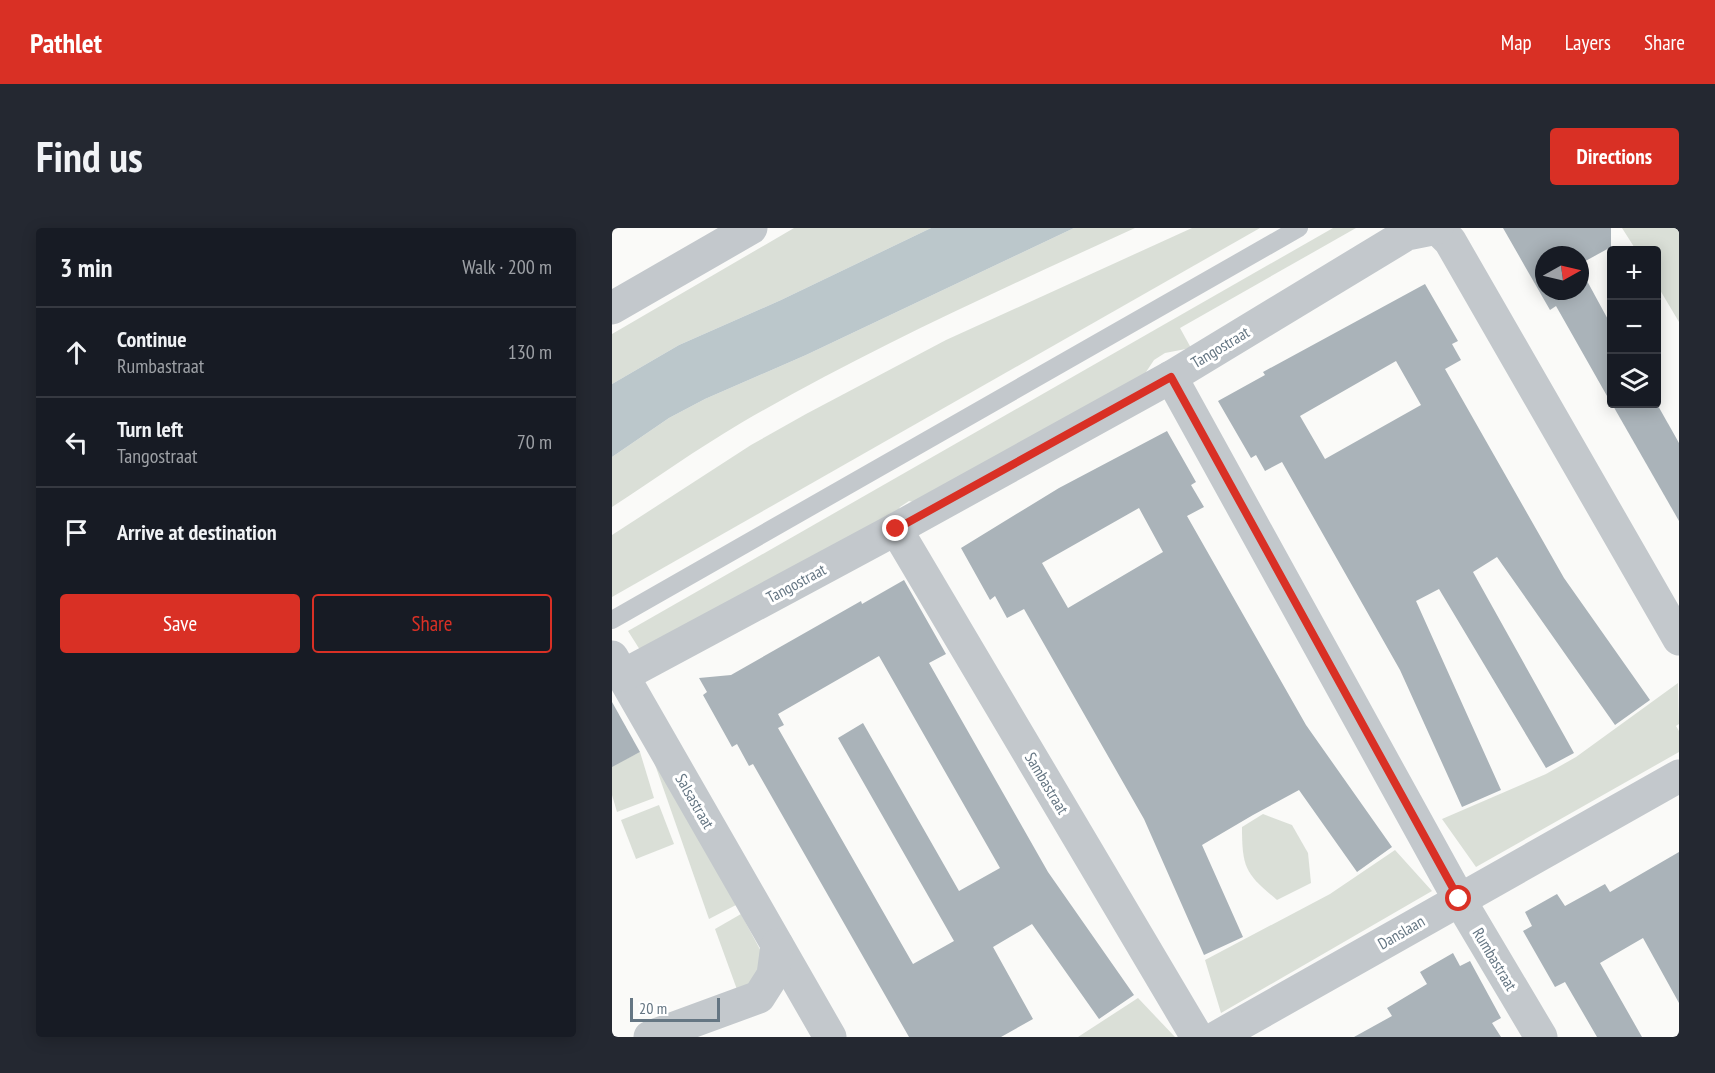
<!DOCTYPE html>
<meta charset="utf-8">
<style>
:root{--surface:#171b24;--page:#242831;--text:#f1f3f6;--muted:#9ea1a6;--line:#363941;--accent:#d93025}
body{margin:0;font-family:"PT Sans Narrow",sans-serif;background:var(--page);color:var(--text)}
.controls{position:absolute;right:18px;top:18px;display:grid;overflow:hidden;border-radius:6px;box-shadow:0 3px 15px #0003}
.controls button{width:54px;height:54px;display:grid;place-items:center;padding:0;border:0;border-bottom:2px solid var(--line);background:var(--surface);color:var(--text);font:30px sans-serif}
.compass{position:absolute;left:923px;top:18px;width:54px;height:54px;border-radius:50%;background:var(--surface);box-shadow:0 3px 15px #0003;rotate:82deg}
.scale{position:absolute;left:18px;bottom:15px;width:90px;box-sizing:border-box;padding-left:6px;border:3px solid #657683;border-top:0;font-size:16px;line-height:21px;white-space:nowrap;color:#657683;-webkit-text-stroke:4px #fff;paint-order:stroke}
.stop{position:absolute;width:18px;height:18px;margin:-14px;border:4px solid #d93025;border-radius:50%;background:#fff}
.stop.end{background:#d93025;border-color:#fff;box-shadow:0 2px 6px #0008}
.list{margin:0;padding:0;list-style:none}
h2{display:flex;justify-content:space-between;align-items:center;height:78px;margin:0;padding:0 24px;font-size:26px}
h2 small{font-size:20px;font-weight:400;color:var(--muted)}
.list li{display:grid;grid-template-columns:39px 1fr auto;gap:18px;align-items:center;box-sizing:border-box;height:90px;padding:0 24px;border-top:2px solid var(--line)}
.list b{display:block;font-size:22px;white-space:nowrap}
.list p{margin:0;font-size:20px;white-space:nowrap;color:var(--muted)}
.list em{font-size:20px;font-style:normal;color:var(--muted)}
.actions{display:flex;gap:12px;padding:18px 24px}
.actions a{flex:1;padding:14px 0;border:2px solid var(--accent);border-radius:6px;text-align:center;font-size:21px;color:var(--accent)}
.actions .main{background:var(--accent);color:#fff}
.icon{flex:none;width:33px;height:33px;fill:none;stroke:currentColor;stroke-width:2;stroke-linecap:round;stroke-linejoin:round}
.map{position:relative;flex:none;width:1067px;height:809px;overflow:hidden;border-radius:6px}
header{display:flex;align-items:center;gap:36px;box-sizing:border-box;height:84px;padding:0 30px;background:var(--accent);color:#fff}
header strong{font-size:28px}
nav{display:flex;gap:33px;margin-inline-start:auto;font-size:21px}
.intro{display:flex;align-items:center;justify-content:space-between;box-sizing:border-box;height:144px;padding:0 36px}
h1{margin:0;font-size:42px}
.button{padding:15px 27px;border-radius:6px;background:var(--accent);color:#fff;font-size:21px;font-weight:700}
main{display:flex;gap:36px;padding:0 36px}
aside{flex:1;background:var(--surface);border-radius:6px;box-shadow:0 3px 15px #0003}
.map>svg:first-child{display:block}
.green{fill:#dadfd7}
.water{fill:#bbc7cb}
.building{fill:#aab3b9;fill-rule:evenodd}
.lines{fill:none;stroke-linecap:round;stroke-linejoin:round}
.lane{stroke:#c3c8cc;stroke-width:18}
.street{stroke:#c3c8cc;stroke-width:33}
.route{stroke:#d93025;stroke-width:8}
.labels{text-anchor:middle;stroke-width:6;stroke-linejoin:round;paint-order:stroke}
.street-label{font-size:16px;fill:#657683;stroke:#fff}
</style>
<header>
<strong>Pathlet</strong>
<nav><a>Map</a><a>Layers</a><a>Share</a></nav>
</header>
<div class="intro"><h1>Find us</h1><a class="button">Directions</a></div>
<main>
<aside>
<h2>3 min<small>Walk · 200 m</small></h2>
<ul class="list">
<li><svg class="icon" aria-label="ahead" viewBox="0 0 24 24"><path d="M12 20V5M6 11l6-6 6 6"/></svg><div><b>Continue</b><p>Rumbastraat</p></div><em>130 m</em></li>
<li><svg class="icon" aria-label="left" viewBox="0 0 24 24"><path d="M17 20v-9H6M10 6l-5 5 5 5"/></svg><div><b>Turn left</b><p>Tangostraat</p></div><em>70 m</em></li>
<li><svg class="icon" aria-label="arrive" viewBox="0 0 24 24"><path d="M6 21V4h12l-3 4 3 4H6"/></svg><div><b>Arrive at destination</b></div></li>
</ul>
<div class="actions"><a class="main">Save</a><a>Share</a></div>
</aside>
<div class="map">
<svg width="1067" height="809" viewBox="0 0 1067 809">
<rect width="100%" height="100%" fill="#fafaf8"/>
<g class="green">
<path d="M 182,0 L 319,0 L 169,72 L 67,117 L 0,156 L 0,106 Z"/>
<path d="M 462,0 L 523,0 C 390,61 256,121 129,195 C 85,221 43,251 0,279 L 0,229 L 57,190 L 93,171 L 194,127 Z"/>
<path d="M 580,0 L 648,0 L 0,369 L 0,307 L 139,217 L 194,186 L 334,112 Z"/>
<path d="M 721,0 L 744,0 L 568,100 L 579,120 L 553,125 L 542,132 L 530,150 L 305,275 L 297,273 L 288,279 L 281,292 L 35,433 L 16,403 Z"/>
<path d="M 1010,0 L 1067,0 L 1067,94 L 1045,57 L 1044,22 L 1024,22 Z"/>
<path d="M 1066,455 L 1067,496 L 1064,498 L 1067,503 L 1067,524 L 864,639 L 830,591 L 934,546 L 964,529 Z"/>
<path d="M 0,482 L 14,499 L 1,507 L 14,531 L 28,524 L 42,570 L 5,584 L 0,567 Z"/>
<path d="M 32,505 L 124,677 L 97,691 Z"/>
<path d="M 47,577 L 62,616 L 24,631 L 9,592 Z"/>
<path d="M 651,586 L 680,597 L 696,625 L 699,655 L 665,672 C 634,646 630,641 630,599 Z"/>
<path d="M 783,622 L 820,663 L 609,785 L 593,732 L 718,666 Z"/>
<path d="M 129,686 L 151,727 L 154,747 L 127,767 L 103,701 Z"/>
<path d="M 526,770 L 563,809 L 466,809 Z"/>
</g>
<path class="water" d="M 319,0 L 462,0 L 194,127 L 93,171 L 57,190 L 0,229 L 0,156 L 67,117 L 169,72 Z"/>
<g class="building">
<path d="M 891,0 L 999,0 L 999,19 L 968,36 L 968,27 L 932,27 L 932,63 L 968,63 L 968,40 L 999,97 L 999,175 L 944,78 L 938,82 Z"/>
<path d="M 813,56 L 846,113 L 840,116 L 849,132 L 833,141 L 952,350 L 1038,472 L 1003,497 L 885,329 L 861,344 L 962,525 L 934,540 L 827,361 L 804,373 L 889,562 L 850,579 L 788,442 L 670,234 L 653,243 L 644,227 L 639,230 L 606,173 L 653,147 L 651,144 ZM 784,133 L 809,177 L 713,231 L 688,188 Z"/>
<path d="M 1000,176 L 1045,176 L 1067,215 L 1067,293 Z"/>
<path d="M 555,203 L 584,254 L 579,257 L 592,279 L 575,288 L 694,497 L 780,619 L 745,644 L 687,562 L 641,587 L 590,617 L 631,709 L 592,727 L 532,591 L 412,381 L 395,390 L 383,368 L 378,372 L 349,320 L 447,260 ZM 527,280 L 551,324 L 456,380 L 430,335 Z"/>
<path d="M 292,352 L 334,426 L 317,435 L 436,644 L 522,767 L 487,791 L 420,696 L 381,719 L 421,791 L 389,809 L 297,809 L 141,536 L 137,538 L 125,516 L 120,519 L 91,467 L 95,464 L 87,450 L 119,447 L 249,373 L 250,376 ZM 267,428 L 388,640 L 347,663 L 251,495 L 226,510 L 342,713 L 301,736 L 166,500 L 172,497 L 166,486 Z"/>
<path d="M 0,474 L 28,524 L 0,539 Z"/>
<path d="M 1067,624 L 1067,775 L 1031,710 L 988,735 L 1030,809 L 985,809 L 953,754 L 943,759 L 911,703 L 920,698 L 913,684 L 945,666 L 953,678 L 993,656 L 998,664 Z"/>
<path d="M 841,725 L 848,738 L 858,733 L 889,790 L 880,795 L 889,809 L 742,809 L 780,788 L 775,780 L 815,756 L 808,744 Z"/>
</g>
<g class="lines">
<path class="lane" d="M 0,392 L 687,0"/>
<g class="street">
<path d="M 825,0 L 838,13 L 1067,411"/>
<path d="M 0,80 L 139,0"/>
<path d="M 559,149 L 847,671 L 929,809"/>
<path d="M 284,301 L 585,809"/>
<path d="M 0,429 L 218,809"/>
<path d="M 12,447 L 284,301 L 559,149 L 795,6 L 825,0"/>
<path d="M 38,809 L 147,769 L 161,747 L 165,717"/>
<path d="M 605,809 L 1067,548"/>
</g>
</g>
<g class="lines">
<path class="route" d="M 284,301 L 559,149 L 847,671"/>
</g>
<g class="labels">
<g class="street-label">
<text transform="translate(608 119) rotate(-31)" y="6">Tangostraat</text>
<text transform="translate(184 355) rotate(-28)" y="6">Tangostraat</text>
<text transform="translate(435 555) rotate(59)" y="6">Sambastraat</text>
<text transform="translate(83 573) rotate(60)" y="6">Salsastraat</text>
<text transform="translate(789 704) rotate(-30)" y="6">Danslaan</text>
<text transform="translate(883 731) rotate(59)" y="6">Rumbastraat</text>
</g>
</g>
</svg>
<div class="controls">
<button>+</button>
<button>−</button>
<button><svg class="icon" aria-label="layers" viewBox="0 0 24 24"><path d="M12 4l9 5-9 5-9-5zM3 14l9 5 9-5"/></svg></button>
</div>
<svg class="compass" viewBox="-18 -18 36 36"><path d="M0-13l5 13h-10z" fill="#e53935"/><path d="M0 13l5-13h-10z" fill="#9ea1a6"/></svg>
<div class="scale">20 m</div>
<div class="stop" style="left:847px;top:671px"></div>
<div class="stop end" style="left:284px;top:301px"></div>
</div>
</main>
